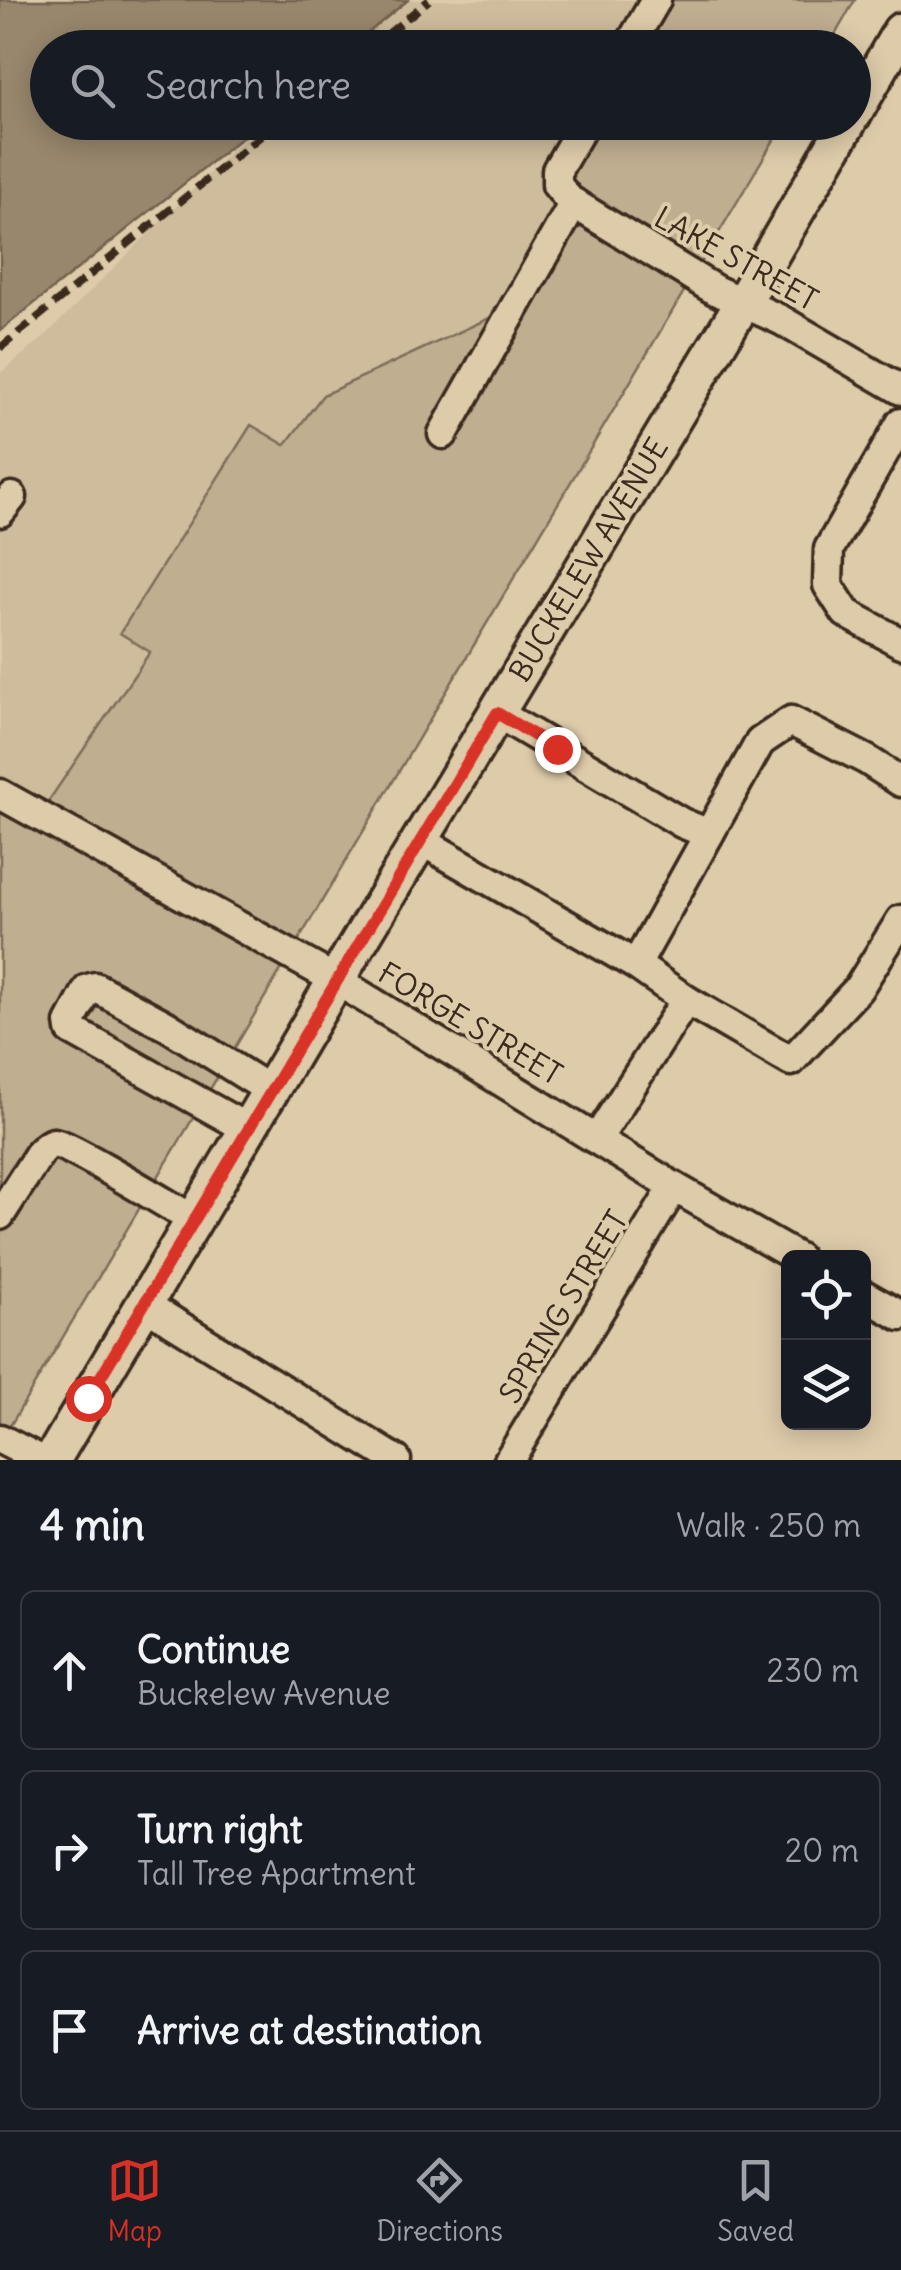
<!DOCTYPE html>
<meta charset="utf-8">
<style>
:root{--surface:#171b24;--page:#20242c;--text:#f1f3f6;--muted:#9ea1a6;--line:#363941;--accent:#d93025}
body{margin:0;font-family:Delius,sans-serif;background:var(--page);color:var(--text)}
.controls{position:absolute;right:30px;bottom:30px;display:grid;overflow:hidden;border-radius:15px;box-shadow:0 5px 25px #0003}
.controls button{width:90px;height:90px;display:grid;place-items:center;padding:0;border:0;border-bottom:2px solid var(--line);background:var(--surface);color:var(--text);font:50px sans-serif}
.stop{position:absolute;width:30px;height:30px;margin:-22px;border:8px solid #d93025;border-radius:50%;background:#fff}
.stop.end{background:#d93025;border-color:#fff;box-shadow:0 2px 10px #0008}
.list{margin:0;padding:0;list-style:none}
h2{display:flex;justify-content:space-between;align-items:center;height:130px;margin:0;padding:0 40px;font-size:42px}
h2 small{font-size:32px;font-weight:400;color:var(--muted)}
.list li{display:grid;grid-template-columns:65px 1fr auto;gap:30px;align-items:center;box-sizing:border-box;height:160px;margin:0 20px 20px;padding:0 20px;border:2px solid var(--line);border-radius:15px}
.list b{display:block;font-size:38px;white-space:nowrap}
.list p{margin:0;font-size:32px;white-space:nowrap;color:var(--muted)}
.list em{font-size:32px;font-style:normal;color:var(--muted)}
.icon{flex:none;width:55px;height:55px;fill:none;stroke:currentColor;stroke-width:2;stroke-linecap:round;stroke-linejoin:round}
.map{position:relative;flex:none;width:901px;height:1460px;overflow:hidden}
.search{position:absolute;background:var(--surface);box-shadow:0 5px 25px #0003;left:30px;right:30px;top:30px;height:110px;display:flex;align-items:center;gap:25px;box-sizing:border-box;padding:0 35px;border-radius:55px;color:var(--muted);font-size:38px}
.sheet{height:670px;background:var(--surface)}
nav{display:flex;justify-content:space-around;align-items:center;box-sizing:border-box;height:140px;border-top:2px solid var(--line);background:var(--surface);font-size:28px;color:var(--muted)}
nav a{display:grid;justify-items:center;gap:5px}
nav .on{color:var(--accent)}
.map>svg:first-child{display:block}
.built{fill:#cfbc9d}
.green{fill:#c0ae91;stroke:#7e6c58;stroke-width:2.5}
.water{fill:#98866d;stroke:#73614d;stroke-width:2.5}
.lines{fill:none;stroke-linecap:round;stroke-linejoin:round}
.minor-casing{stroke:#3b2a1e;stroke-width:35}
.major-casing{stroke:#3b2a1e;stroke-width:42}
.minor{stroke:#decbaa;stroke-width:28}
.major{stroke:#decbaa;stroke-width:35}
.rail{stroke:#3b2a1e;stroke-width:8;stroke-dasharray:15 8;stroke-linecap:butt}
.route{stroke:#d93025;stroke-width:12}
.labels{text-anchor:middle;stroke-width:8;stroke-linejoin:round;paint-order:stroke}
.street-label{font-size:30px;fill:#3b2a1e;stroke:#decbaa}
</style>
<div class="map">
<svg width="901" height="1460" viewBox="0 0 901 1460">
<rect width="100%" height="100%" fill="#decbaa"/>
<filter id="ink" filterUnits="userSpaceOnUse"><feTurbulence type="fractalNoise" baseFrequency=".01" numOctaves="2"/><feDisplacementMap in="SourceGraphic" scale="20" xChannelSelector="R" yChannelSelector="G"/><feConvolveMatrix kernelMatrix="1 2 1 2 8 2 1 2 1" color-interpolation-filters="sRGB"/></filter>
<g filter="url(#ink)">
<g class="built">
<path d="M 408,0 L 653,0 L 627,47 L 351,48 Z"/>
<path d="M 260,123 L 592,123 L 511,308 L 323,395 L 285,446 L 251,425 L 120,632 L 150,651 L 41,813 L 0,785 L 0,373 L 42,339 Z"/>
</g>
<g class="green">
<path d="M 653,0 L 855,0 L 828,47 L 627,48 Z"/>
<path d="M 592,123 L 784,123 L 0,1443 L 0,785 L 41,812 L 150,652 L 120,633 L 251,425 L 285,445 L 323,395 L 511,308 Z"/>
</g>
<path class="water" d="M 0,0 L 408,0 L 351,47 L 48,48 L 48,122 L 260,123 L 0,331 Z"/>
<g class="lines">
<g class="minor-casing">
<g id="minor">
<path d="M 628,48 L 656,0"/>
<path d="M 585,122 L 557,170 L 557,185 L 570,201 L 715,290 L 781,320 L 901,390"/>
<path d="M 901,423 L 829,549 L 828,585 L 846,613 L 901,643"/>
<path d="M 443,434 L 574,203"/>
<path d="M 0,512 L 12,497"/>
<path d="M 497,713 L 682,823 L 709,834 L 760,742 L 791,721 L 867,760 L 901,782"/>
<path d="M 0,794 L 336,980 L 674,1187 L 798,1258"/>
<path d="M 420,840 L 636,965"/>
<path d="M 686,1000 L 636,965 L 709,834"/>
<path d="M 248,1129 L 71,1030 L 70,1023 L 88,989 L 95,987 L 167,1026 L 271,1091"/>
<path d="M 597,1139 L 686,1000 L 791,1061 L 858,989 L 901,920"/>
<path d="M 0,1215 L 41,1151 C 45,1148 49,1143 54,1143 C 65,1142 175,1209 194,1220"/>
<path d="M 864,1295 L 901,1316"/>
<path d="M 144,1304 L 396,1460"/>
<path d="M 0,1439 L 41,1460"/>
<path d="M 509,1460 L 674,1187"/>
</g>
</g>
<g class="major-casing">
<g id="major">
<path d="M 854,113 L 901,31"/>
<path d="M 52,1460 L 336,980 L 742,304 L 848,122"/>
</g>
</g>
<use href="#minor" class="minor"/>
<use href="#major" class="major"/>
<g class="rail">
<path d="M 371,48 L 429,0"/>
<path d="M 0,348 L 278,122"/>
</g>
</g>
</g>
<g class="lines" filter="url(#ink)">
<path class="route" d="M 88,1398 L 497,713 L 557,749"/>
</g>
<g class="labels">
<g class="street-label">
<text transform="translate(736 259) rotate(29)" y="10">LAKE STREET</text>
<text transform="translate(589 560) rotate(-59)" y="10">BUCKELEW AVENUE</text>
<text transform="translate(470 1024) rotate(31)" y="10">FORGE STREET</text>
<text transform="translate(564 1307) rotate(-59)" y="10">SPRING STREET</text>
</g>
</g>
</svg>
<div class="controls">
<button><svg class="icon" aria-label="locate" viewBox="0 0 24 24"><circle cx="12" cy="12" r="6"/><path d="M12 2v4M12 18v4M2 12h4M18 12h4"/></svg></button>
<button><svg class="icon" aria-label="layers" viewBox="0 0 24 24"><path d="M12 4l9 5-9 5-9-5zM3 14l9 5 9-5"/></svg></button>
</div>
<div class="stop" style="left:88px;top:1398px"></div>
<div class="stop end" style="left:557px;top:749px"></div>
<div class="search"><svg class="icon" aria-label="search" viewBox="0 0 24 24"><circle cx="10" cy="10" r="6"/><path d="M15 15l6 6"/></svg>Search here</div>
</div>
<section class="sheet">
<h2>4 min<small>Walk · 250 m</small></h2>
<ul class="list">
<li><svg class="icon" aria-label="ahead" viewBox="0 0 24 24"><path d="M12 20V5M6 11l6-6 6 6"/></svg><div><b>Continue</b><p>Buckelew Avenue</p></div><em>230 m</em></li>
<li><svg class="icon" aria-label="right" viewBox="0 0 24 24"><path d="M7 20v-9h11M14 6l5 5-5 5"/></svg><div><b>Turn right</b><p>Tall Tree Apartment</p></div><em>20 m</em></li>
<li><svg class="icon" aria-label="arrive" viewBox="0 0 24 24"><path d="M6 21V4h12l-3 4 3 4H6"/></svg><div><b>Arrive at destination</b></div></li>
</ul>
</section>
<nav>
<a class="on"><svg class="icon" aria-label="map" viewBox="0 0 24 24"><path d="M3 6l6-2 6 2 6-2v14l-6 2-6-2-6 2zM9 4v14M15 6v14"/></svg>Map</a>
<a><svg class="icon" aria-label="directions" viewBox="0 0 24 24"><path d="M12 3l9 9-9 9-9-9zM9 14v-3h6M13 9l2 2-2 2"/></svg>Directions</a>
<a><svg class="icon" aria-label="saved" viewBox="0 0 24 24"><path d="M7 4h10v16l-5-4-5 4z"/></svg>Saved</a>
</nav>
